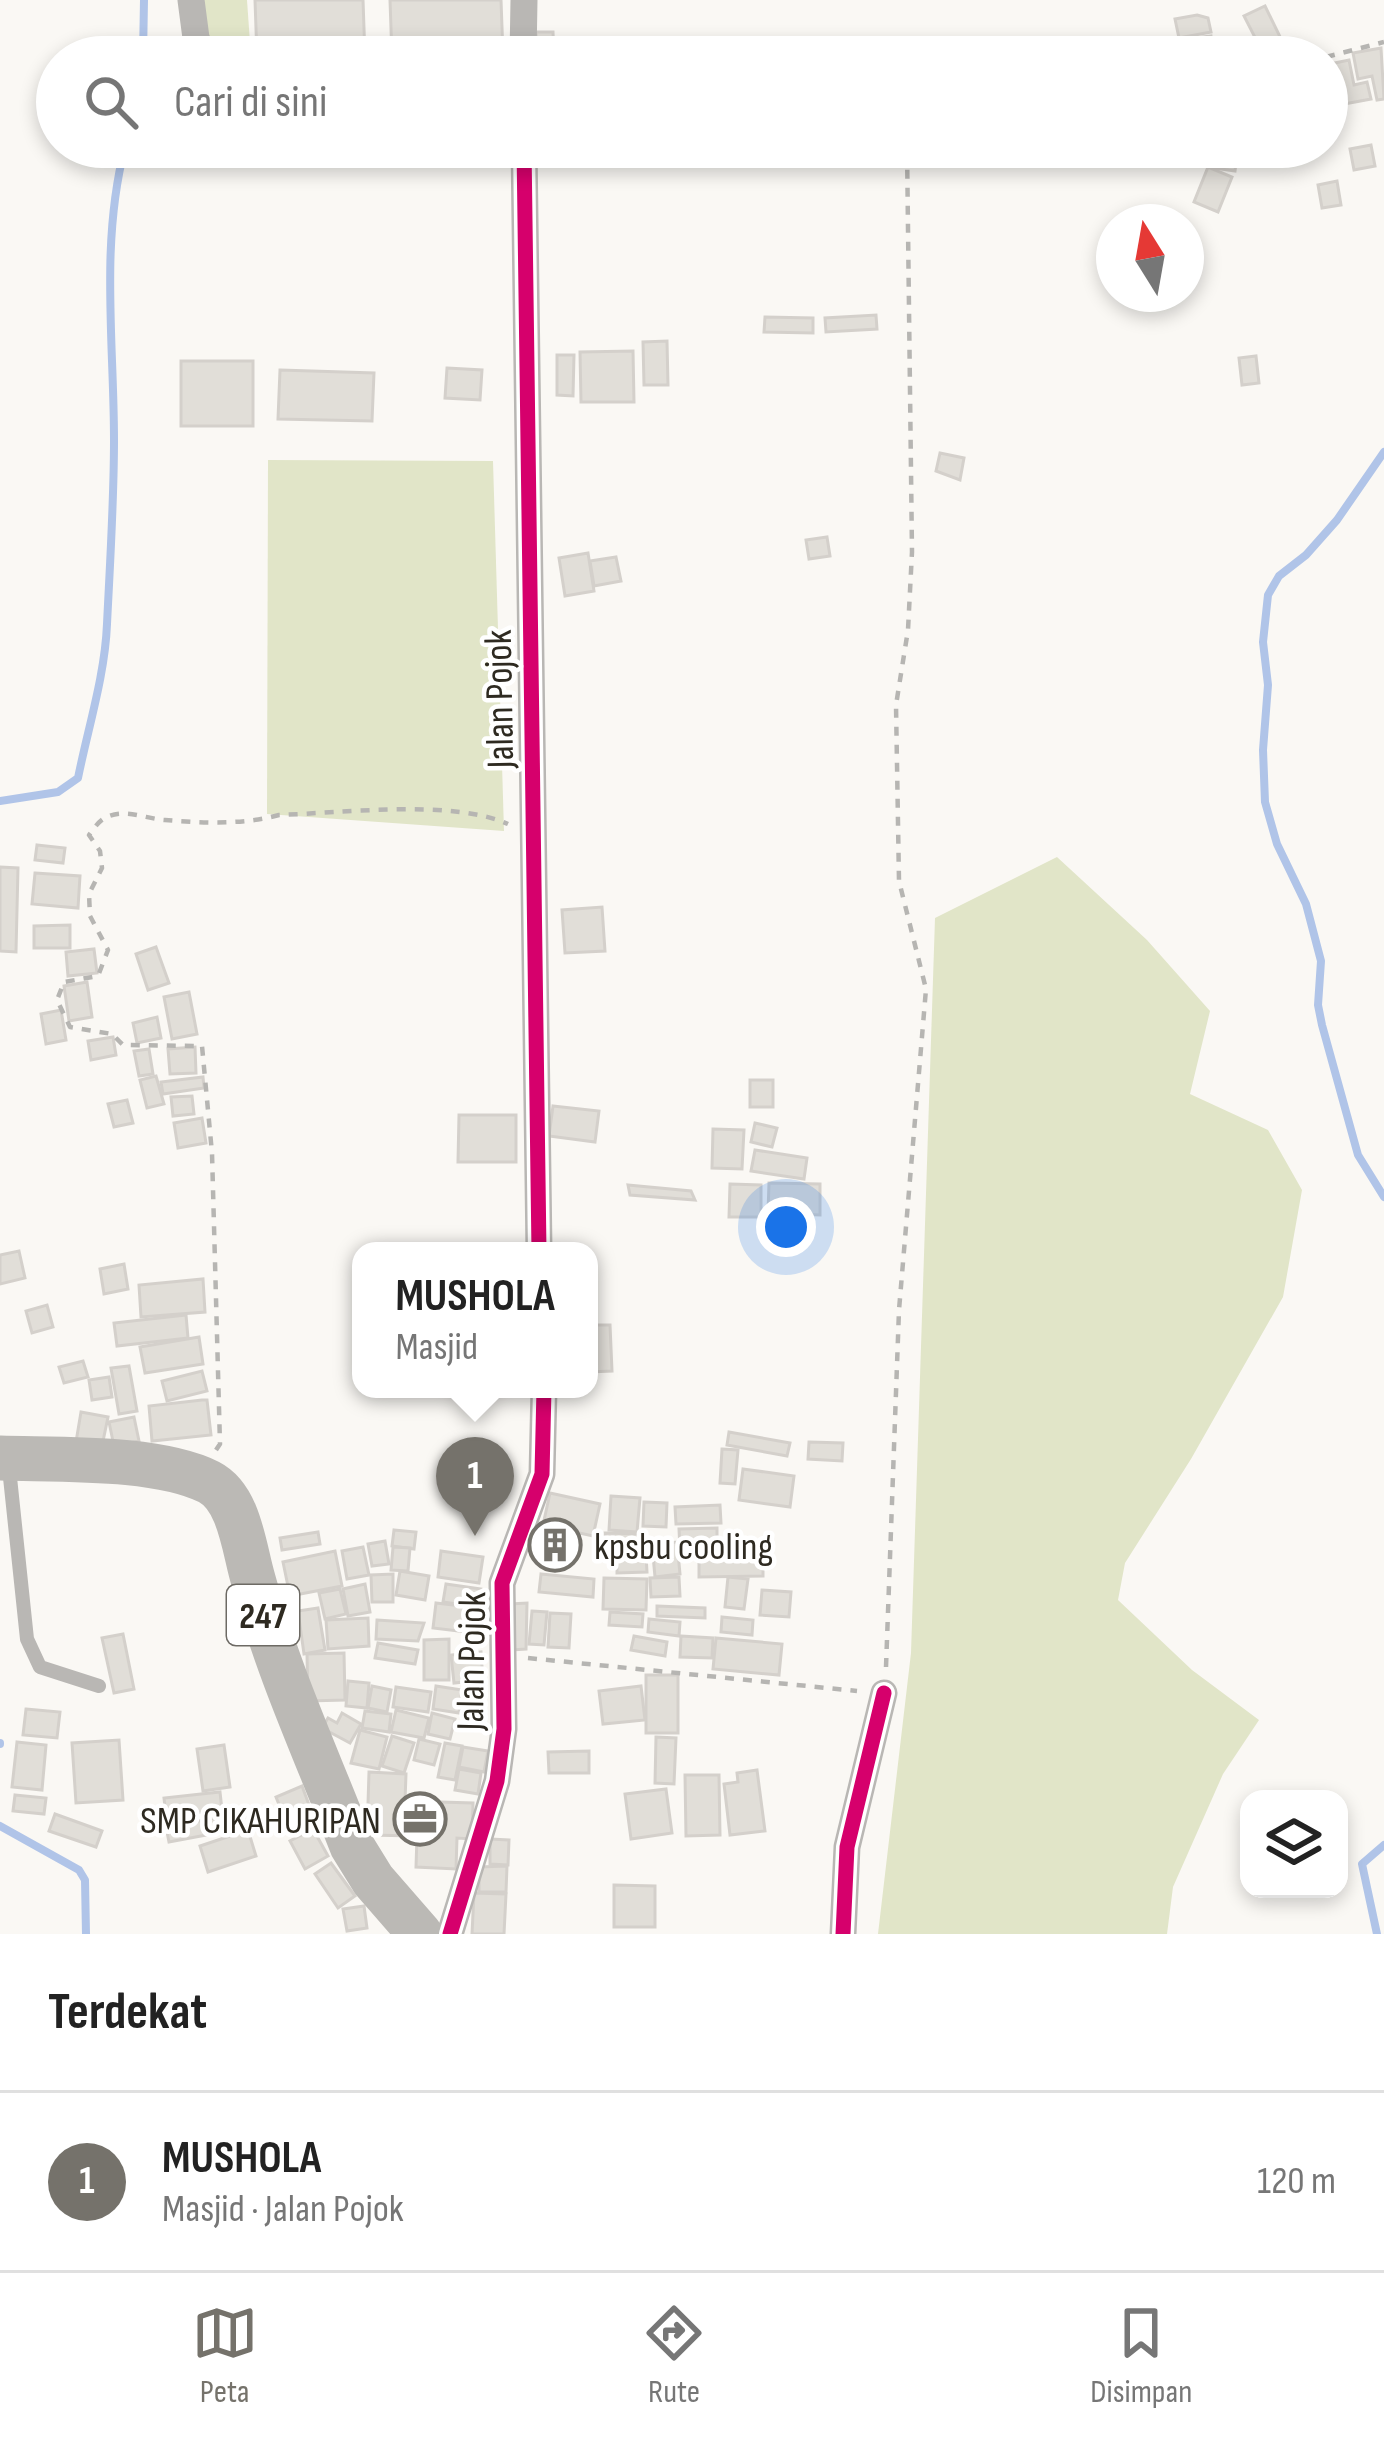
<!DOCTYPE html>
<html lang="id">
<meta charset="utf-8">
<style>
:root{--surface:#fff;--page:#f2f2f2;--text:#222;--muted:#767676;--line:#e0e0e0;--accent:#75726b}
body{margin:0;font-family:"Sofia Sans Condensed",sans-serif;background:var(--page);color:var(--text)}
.controls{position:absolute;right:36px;bottom:36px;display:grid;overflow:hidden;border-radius:24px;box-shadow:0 6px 18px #0003}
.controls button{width:108px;height:108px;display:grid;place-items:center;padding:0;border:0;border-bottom:3px solid var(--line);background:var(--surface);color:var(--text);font:60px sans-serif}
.compass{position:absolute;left:1096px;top:204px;width:108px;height:108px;border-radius:50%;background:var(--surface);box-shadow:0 6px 18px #0003;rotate:349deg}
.you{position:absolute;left:786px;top:1227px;width:42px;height:42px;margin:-30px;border:9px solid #fff;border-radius:50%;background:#1a73e8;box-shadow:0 0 0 18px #1a73e833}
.badge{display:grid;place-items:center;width:78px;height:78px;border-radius:50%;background:var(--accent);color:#fff;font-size:39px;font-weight:700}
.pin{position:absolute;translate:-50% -99px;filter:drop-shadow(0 3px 6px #0008)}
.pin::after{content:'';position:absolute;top:63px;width:42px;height:36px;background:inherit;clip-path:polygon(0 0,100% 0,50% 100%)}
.popup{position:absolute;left:352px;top:1242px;width:246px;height:156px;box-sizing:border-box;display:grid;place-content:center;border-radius:24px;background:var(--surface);filter:drop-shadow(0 3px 9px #0005);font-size:39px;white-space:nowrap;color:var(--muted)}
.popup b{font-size:45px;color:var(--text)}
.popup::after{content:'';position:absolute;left:50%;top:100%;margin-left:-24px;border:24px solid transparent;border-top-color:var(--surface)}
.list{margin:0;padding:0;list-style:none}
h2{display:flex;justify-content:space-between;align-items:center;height:156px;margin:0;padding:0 48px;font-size:51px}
h2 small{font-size:39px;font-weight:400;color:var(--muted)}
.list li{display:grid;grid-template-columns:78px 1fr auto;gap:36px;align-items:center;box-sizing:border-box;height:180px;padding:0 48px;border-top:3px solid var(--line)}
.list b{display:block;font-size:45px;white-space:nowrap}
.list p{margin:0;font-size:39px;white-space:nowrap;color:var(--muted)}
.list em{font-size:39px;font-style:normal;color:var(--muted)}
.icon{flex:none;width:66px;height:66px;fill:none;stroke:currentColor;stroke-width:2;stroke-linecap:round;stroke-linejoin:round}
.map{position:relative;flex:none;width:1384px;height:1934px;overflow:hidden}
.search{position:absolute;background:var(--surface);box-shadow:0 6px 18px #0003;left:36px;right:36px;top:36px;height:132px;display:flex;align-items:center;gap:30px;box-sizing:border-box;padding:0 42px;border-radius:66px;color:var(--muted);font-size:45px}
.sheet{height:336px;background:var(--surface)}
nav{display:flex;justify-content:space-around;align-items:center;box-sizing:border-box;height:168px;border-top:3px solid var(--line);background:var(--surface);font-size:33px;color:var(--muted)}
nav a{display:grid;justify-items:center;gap:6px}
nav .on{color:var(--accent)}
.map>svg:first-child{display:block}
.green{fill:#e1e5c8}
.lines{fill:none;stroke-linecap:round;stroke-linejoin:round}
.stream{stroke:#b0c4e8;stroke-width:8}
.building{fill:#e1ded8;stroke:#d4d0cb;stroke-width:3}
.path{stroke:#b6b5b2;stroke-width:4.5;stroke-dasharray:9 9;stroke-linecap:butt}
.lane{stroke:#b9b7b4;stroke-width:14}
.street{stroke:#b9b7b4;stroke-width:27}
.primary{stroke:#bbb9b5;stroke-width:45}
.cycleway-casing{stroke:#fff;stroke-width:22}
.cycleway{stroke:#d6006c;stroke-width:15}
.labels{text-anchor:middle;stroke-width:9;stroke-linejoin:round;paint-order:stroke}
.shield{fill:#fff;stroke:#6d6a64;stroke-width:3}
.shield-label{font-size:36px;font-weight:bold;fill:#2e2a21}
.street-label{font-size:39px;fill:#2e2a21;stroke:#fff}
.poi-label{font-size:39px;fill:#2e2a21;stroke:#fff;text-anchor:start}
</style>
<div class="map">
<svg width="1384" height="1934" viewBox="0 0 1384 1934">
<rect width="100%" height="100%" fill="#faf8f4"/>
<g class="green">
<path d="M 198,0 L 247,0 L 251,57 L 229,57 L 201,35 Z"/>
<path d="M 268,460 L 493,461 L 504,831 L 267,814 Z"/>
<path d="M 1057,857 L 1147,940 L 1210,1011 L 1190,1094 L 1268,1130 L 1302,1190 L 1283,1297 L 1191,1459 L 1125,1563 L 1118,1600 L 1192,1670 L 1259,1720 L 1223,1774 L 1173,1887 L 1167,1934 L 878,1934 L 911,1653 L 935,918 Z"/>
</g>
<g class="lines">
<g class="stream">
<path d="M 143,57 L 144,0"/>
<path d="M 1384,452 L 1337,520 L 1306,555 L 1279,576 L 1268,595 L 1263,642 L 1268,685 L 1263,750 L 1265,802 L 1277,844 L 1306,904 L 1321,961 L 1318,1005 L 1322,1025 L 1358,1155 L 1384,1197"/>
<path d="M 0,801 L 58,792 L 78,778 C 88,728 105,675 107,624 C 110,563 114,501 114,440 C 114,342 100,243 125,147"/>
<path d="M 0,1743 L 0,1744"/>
<path d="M 0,1826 L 79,1870 L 85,1880 L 86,1934"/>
<path d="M 1377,1934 L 1362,1864 L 1384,1845"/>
</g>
</g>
<g class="building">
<path d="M 255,0 L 363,0 L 365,57 L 257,57 Z"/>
<path d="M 390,0 L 501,0 L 503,55 L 392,57 Z"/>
<path d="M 1265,6 L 1286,49 L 1270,57 L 1265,57 L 1244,16 Z"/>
<path d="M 1197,15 L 1208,18 L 1211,32 L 1179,38 L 1175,19 Z"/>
<path d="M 536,32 L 553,32 L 554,57 L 537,57 Z"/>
<path d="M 1211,36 L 1214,55 L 1183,57 L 1180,40 Z"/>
<path d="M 1381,48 L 1384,99 L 1377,100 L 1372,76 L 1358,79 L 1353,53 Z"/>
<path d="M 1349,60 L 1354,85 L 1367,82 L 1371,99 L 1339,105 L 1330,64 Z"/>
<path d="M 1371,145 L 1375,166 L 1354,170 L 1350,149 Z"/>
<path d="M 1217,147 L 1238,147 L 1235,171 L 1214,168 Z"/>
<path d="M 1208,167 L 1232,177 L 1218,212 L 1194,202 Z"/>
<path d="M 1337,181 L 1341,205 L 1322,208 L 1318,185 Z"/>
<path d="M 876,315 L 877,329 L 826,332 L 825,318 Z"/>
<path d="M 765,317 L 813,318 L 813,333 L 764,332 Z"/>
<path d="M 667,341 L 668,385 L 644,385 L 643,342 Z"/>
<path d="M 633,351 L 634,402 L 581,402 L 580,352 Z"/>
<path d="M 557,355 L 574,355 L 573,396 L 557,395 Z"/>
<path d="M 1256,356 L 1259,383 L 1242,385 L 1239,358 Z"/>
<rect x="181" y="361" width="72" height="65"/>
<path d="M 447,368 L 482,370 L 480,400 L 445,398 Z"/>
<path d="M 280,370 L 374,373 L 372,421 L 278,419 Z"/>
<path d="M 940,453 L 964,458 L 960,480 L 936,471 Z"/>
<path d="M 827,537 L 830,556 L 809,559 L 806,540 Z"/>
<path d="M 588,553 L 594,591 L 565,596 L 559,558 Z"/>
<path d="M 616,557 L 621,581 L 594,586 L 590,561 Z"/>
<path d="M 37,845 L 65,848 L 63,863 L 35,860 Z"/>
<path d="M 0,867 L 18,868 L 16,952 L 0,951 Z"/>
<path d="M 35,873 L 80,876 L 78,908 L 32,904 Z"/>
<path d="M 602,907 L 605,951 L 565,953 L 562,910 Z"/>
<path d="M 70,925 L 70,948 L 34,948 L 34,926 Z"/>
<path d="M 156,947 L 169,983 L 148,990 L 136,954 Z"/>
<path d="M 94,949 L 97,973 L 68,976 L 66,952 Z"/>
<path d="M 87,982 L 92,1017 L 69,1021 L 64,986 Z"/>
<path d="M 189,992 L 197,1034 L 172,1039 L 164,997 Z"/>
<path d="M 61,1010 L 66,1040 L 46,1044 L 41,1014 Z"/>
<path d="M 157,1017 L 161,1038 L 137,1043 L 133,1023 Z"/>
<path d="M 113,1037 L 116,1055 L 91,1060 L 88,1041 Z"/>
<path d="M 195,1047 L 196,1073 L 170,1074 L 168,1049 Z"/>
<path d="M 149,1049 L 153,1074 L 139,1076 L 134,1051 Z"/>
<path d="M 156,1076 L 164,1104 L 147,1108 L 140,1080 Z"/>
<path d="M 203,1077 L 204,1088 L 163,1094 L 161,1082 Z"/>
<rect x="750" y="1080" width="23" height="27"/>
<path d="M 192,1096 L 194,1114 L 173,1116 L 171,1097 Z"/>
<path d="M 127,1100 L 133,1123 L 114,1127 L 108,1104 Z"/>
<path d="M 553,1106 L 599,1111 L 595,1142 L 549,1136 Z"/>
<path d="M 459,1115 L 516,1115 L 516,1162 L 458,1162 Z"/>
<path d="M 202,1118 L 206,1143 L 178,1148 L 174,1123 Z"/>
<path d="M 755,1123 L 777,1128 L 772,1147 L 751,1142 Z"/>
<path d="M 713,1129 L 744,1130 L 742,1169 L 712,1168 Z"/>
<path d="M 755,1150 L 807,1158 L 804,1179 L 751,1171 Z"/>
<path d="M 769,1183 L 820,1184 L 820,1215 L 768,1213 Z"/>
<path d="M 730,1184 L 761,1185 L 761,1217 L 729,1217 Z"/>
<path d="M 628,1185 L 691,1191 L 695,1200 L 630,1195 Z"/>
<path d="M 19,1251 L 25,1278 L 0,1284 L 0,1255 Z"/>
<path d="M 124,1264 L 128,1289 L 104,1294 L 100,1269 Z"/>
<path d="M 203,1279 L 205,1312 L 141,1317 L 139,1285 Z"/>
<path d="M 47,1305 L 53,1327 L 32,1333 L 26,1311 Z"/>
<path d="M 186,1315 L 188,1338 L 117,1346 L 114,1323 Z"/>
<path d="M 589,1325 L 610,1325 L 612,1371 L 589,1372 Z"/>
<path d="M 199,1337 L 203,1364 L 145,1373 L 140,1347 Z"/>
<path d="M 83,1361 L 88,1377 L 64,1383 L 59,1367 Z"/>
<path d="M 129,1366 L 137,1411 L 119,1414 L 111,1368 Z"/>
<path d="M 202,1371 L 207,1391 L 167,1401 L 162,1381 Z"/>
<path d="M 109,1377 L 112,1397 L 92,1400 L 89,1380 Z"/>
<path d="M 202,1400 L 207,1400 L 211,1435 L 152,1441 L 149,1406 Z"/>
<path d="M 81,1412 L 108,1417 L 102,1446 L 76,1442 Z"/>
<path d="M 134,1417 L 139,1441 L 114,1446 L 109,1422 Z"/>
<path d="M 729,1432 L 790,1443 L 787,1456 L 727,1445 Z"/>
<path d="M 809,1442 L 843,1443 L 842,1461 L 808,1459 Z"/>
<path d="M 722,1449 L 738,1450 L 735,1484 L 720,1483 Z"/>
<path d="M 743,1469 L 794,1476 L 790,1507 L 739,1500 Z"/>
<path d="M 550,1493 L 600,1504 L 593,1536 L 543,1525 Z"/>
<path d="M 611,1496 L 640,1498 L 637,1532 L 609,1530 Z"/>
<path d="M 644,1502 L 667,1503 L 666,1527 L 643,1526 Z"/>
<path d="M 720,1505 L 721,1523 L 676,1524 L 675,1507 Z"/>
<path d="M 717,1528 L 717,1548 L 680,1550 L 679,1529 Z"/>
<path d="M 394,1530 L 416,1532 L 414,1549 L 392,1546 Z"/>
<path d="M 542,1530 L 571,1533 L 567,1561 L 539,1557 Z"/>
<path d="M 318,1532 L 320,1544 L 282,1550 L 280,1538 Z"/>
<path d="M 605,1533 L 644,1534 L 644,1550 L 605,1550 Z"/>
<path d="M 385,1541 L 389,1564 L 372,1566 L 368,1544 Z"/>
<path d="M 677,1542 L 680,1574 L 655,1577 L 652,1544 Z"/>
<path d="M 363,1547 L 369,1575 L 347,1579 L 342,1551 Z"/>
<path d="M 393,1547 L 410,1548 L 408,1571 L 391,1570 Z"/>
<path d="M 335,1551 L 342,1586 L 290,1596 L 283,1562 Z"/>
<path d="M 441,1551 L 483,1557 L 479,1583 L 438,1577 Z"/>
<path d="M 646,1555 L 647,1572 L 617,1573 L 617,1556 Z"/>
<path d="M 699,1556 L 763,1556 L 763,1576 L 699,1577 Z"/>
<path d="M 400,1571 L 429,1576 L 425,1600 L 396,1595 Z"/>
<path d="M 393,1574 L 393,1602 L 372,1602 L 371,1575 Z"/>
<path d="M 541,1574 L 594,1579 L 593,1597 L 539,1592 Z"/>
<path d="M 679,1577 L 680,1596 L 651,1597 L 650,1578 Z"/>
<path d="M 728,1577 L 748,1579 L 744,1609 L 725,1607 Z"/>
<path d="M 604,1578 L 647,1579 L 646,1610 L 603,1609 Z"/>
<path d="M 365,1584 L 370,1612 L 348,1616 L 343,1589 Z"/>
<path d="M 446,1584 L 481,1589 L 479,1607 L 443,1602 Z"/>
<path d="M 340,1589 L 346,1614 L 325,1619 L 319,1593 Z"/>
<path d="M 762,1590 L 791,1592 L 789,1617 L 760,1615 Z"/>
<path d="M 436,1603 L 487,1609 L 484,1634 L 433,1628 Z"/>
<path d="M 527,1603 L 526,1649 L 512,1650 L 510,1604 Z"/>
<path d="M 657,1606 L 705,1608 L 705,1618 L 657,1616 Z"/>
<path d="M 318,1608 L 325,1650 L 304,1654 L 298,1611 Z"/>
<path d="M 532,1611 L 547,1612 L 544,1645 L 529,1644 Z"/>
<path d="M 610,1612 L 643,1614 L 642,1627 L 609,1625 Z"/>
<path d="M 550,1613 L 571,1614 L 569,1648 L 548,1647 Z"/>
<path d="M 722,1617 L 753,1620 L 752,1635 L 721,1632 Z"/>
<path d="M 368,1618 L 369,1646 L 328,1649 L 326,1620 Z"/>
<path d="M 649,1619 L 680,1622 L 679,1636 L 648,1632 Z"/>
<path d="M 377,1620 L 424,1623 L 418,1641 L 376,1639 Z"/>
<path d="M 123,1634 L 134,1689 L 114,1693 L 102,1638 Z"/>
<path d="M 634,1636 L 667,1642 L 665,1656 L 631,1650 Z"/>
<path d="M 681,1636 L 713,1638 L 712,1658 L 680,1657 Z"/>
<path d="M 716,1638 L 782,1644 L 779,1675 L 713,1669 Z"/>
<path d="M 449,1639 L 449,1680 L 424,1680 L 424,1640 Z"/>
<path d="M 378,1643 L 418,1650 L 415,1664 L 375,1658 Z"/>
<path d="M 481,1652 L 483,1680 L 454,1683 L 451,1655 Z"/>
<path d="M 344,1653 L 345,1700 L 308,1701 L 307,1654 Z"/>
<rect x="646" y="1675" width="32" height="58"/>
<path d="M 348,1681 L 369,1683 L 367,1708 L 346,1706 Z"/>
<path d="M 372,1686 L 391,1690 L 387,1712 L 368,1708 Z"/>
<path d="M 436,1686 L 462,1690 L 459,1713 L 433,1709 Z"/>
<path d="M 641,1686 L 645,1720 L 603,1724 L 599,1691 Z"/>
<path d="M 396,1687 L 431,1692 L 428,1712 L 393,1707 Z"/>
<path d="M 26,1709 L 60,1712 L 57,1738 L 23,1735 Z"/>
<path d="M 396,1710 L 429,1718 L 424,1738 L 391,1732 Z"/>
<path d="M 365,1711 L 391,1714 L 389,1732 L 362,1728 Z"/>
<path d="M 342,1713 L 361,1724 L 350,1743 L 322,1728 L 328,1718 L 337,1723 Z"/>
<path d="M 432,1713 L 455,1719 L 450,1739 L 428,1734 Z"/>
<path d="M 360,1730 L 387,1737 L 379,1769 L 351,1763 Z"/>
<path d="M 392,1736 L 414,1743 L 404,1773 L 382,1766 Z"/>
<path d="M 656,1737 L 676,1738 L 674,1784 L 655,1783 Z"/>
<path d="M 419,1739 L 440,1744 L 434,1765 L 414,1760 Z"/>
<path d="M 119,1740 L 123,1800 L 76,1803 L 72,1743 Z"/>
<path d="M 17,1742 L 46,1745 L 42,1790 L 12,1787 Z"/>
<path d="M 445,1743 L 462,1746 L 455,1780 L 438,1777 Z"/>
<path d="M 224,1745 L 230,1787 L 203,1791 L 197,1749 Z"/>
<path d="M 463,1747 L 488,1751 L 484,1772 L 459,1767 Z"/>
<path d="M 589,1751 L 589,1773 L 549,1773 L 548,1752 Z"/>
<path d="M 459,1769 L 481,1773 L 478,1794 L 455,1790 Z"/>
<path d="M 757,1770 L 765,1831 L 730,1835 L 724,1784 L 738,1782 L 737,1773 Z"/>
<path d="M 369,1772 L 406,1774 L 405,1801 L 473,1803 L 472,1839 L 457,1838 L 456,1869 L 416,1867 L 417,1836 L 367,1835 Z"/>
<path d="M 685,1775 L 719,1775 L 720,1835 L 686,1836 Z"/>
<path d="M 302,1786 L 312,1813 L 287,1824 L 276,1797 Z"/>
<path d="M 666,1789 L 672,1833 L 631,1839 L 625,1794 Z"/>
<path d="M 220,1792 L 222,1810 L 166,1816 L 164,1798 Z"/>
<path d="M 15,1795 L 46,1798 L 44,1814 L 13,1811 Z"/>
<path d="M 55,1814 L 102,1831 L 96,1847 L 49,1831 Z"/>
<path d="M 215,1818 L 217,1833 L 169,1842 L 166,1827 Z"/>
<path d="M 313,1829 L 328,1856 L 305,1869 L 290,1841 Z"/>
<path d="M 248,1830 L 256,1856 L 208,1872 L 200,1846 Z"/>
<path d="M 490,1839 L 509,1840 L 508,1865 L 490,1864 Z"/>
<path d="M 331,1863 L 355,1896 L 338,1908 L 315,1874 Z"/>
<path d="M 507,1866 L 506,1892 L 479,1892 L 479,1867 Z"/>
<path d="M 614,1885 L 655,1886 L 655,1927 L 614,1927 Z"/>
<path d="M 474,1893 L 506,1894 L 504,1934 L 472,1934 Z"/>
<path d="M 364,1906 L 367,1928 L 347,1931 L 343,1909 Z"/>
</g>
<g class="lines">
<g class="path">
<path d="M 1326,57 L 1384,42"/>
<path d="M 216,1450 L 220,1444 L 212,1153 L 202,1046 L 123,1045 L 112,1034 L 70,1027 L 57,1000 L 64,982 L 98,976 L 108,950 L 90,916 L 89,894 L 102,868 L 100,851 L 89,835 C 95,827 100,819 109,816 C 127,809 147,819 165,820 C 202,823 243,825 279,815 C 341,813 453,799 508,824"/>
<path d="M 528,1658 L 857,1691"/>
<path d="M 886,1667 L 899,1310 L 926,989 L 899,881 L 896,705 L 908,630 L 912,552 L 907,147"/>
</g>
<path class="lane" d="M 9,1468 L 27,1639 L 40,1667 L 99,1686"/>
<g class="street">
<path d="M 191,0 L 196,38 L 204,57"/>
<path d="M 523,57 L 524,0"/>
<path d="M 524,147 L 539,1251"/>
<path d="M 450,1934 L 497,1781 L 504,1729 L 502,1583 L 542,1474 L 544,1389"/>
<path d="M 843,1934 L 847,1847 L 884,1693"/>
</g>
<path class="primary" d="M 0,1458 C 59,1460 157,1456 209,1482 C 240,1498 244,1549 253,1579 C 277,1670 318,1758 352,1846 L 373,1880 L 420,1934"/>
<g class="cycleway-casing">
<g id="cycleway">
<path d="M 524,147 L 539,1251"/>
<path d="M 450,1934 L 497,1781 L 504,1729 L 502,1583 L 542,1474 L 544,1389"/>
<path d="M 843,1934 L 847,1847 L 884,1693"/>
</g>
</g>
<use href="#cycleway" class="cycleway"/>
</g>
<defs>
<g id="building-ring" transform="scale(2.7)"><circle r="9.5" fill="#fff" stroke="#75726b" stroke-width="1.5"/><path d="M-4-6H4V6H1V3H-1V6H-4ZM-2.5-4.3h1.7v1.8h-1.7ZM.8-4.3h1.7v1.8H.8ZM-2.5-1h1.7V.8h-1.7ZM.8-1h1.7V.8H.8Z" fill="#75726b"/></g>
<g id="office-ring" transform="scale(2.7)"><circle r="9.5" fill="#fff" stroke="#75726b" stroke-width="1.5"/><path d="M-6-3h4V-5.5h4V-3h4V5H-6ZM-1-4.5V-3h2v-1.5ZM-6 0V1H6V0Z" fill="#75726b"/></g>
</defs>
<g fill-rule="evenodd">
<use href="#building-ring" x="555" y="1545"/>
<use href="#office-ring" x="420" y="1819"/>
</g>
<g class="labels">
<rect class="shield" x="227" y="1585" width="72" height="60" rx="9"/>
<g class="shield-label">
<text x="263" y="1628">247</text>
</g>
<g class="street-label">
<text transform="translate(498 699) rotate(-91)" y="14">Jalan Pojok</text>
<text transform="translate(470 1661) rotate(-89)" y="14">Jalan Pojok</text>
</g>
<g class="poi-label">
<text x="594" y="1559">kpsbu cooling</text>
<text x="381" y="1833" text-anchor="end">SMP CIKAHURIPAN</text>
</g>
</g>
</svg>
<div class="controls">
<button><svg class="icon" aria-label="layers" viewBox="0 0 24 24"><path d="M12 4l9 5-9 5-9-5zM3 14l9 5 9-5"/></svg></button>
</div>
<svg class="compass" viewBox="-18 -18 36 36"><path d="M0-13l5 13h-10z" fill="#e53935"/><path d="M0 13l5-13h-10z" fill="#767676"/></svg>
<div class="you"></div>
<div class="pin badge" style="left:475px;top:1536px">1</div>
<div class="popup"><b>MUSHOLA</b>Masjid</div>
<div class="search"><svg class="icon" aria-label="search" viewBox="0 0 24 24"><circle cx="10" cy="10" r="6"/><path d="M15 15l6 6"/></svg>Cari di sini</div>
</div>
<section class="sheet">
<h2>Terdekat<small></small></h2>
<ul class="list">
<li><span class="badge">1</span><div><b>MUSHOLA</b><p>Masjid · Jalan Pojok</p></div><em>120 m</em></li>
</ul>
</section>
<nav>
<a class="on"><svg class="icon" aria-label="map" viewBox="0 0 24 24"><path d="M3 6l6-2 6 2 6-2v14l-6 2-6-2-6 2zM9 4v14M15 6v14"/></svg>Peta</a>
<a><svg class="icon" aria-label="directions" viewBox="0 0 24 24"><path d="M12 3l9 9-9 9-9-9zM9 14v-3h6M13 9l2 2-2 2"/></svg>Rute</a>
<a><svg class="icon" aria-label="saved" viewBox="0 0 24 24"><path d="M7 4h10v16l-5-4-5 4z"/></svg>Disimpan</a>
</nav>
